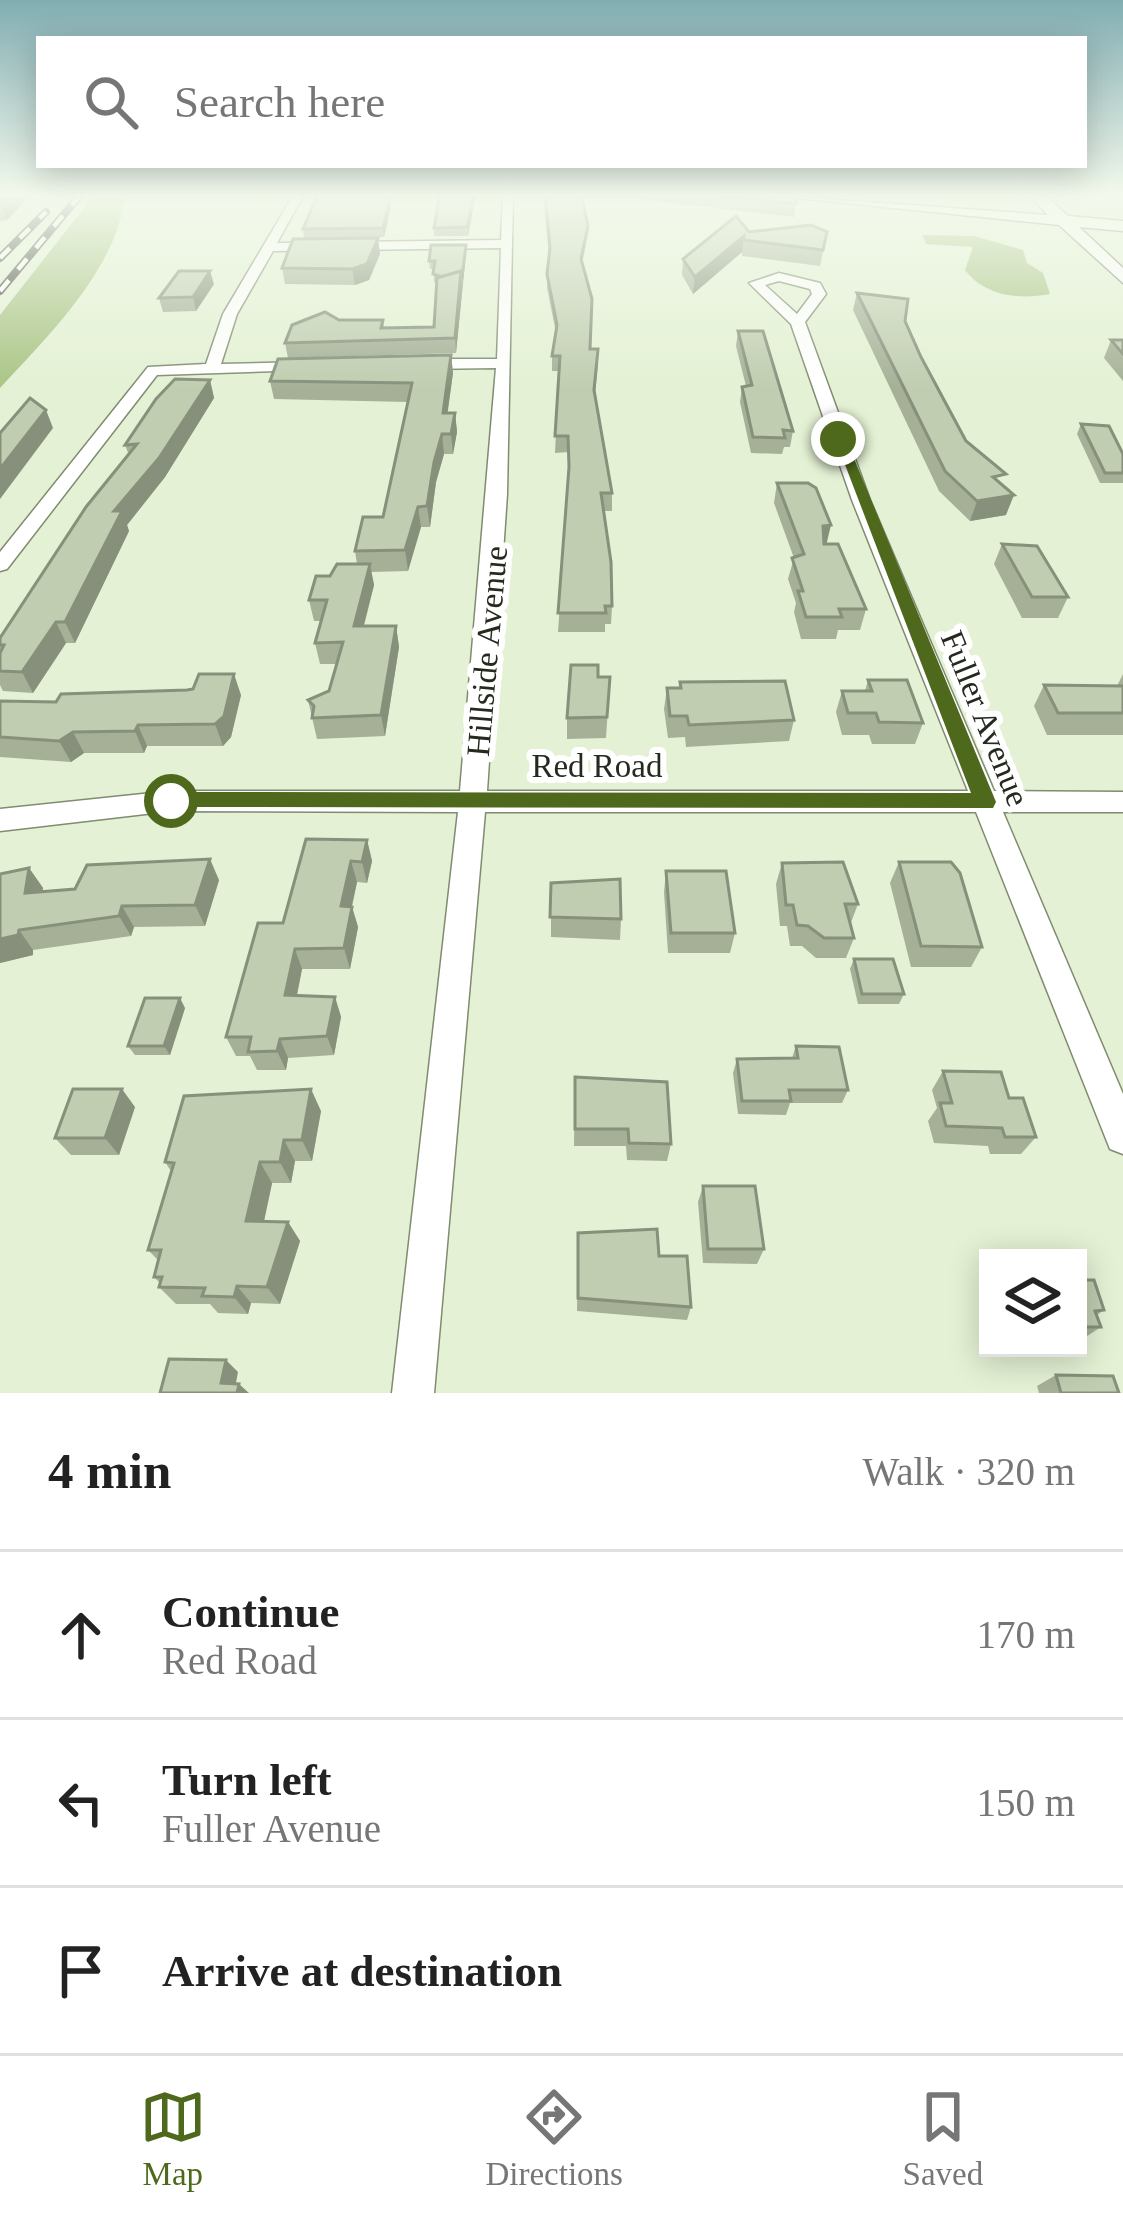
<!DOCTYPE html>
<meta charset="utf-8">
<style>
:root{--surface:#fff;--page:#f6f6f6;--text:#222;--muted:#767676;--line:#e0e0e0;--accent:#4e691c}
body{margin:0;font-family:"Times New Roman",serif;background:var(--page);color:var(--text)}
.controls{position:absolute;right:36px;bottom:36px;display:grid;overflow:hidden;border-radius:0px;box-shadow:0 6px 30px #0003}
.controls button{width:108px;height:108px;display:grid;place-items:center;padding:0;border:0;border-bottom:3px solid var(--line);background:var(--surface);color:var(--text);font:60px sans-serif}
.stop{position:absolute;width:36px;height:36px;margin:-27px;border:9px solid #4e691c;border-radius:50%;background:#fff}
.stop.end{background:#4e691c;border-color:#fff;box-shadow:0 3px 12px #0008}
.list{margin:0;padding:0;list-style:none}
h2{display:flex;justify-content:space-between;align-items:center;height:156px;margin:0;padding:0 48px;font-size:51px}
h2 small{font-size:39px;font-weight:400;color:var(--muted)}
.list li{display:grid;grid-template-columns:78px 1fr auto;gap:36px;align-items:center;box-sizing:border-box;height:168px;padding:0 48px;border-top:3px solid var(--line)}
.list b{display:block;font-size:45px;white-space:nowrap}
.list p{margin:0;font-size:39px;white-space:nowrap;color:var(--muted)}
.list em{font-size:39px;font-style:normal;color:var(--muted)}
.icon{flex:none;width:66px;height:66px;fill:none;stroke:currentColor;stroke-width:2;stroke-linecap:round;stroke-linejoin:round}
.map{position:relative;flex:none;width:1123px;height:1393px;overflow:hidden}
.search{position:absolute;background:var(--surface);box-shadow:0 6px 30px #0003;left:36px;right:36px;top:36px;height:132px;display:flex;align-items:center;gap:30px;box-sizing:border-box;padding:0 42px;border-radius:0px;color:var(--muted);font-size:45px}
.sheet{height:660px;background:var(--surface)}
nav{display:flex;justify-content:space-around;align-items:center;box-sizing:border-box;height:168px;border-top:3px solid var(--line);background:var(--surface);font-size:33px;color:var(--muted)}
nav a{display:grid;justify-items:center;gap:6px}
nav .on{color:var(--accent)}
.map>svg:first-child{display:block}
.green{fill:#a9c484}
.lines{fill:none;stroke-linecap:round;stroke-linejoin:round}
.minor-casing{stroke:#808b71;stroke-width:3}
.secondary-casing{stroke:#808b71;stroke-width:3}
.minor{fill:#fff;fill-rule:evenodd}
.secondary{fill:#fff;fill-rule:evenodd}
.rail-casing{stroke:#3f4538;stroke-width:8}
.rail{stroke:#fff;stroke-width:4.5;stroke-dasharray:14;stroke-linecap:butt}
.wall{fill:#a5b097}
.shaded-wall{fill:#86907b}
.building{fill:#c0cdb0;stroke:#86907b;stroke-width:3}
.route{fill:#4e691c}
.labels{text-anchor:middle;stroke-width:12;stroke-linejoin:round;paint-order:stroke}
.street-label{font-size:33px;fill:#252a1f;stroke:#fff}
</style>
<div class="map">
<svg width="1123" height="1393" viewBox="0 0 1123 1393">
<rect width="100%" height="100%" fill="#e4f1d4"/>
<g class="green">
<path d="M 95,194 L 125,194 C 118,268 49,335 0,388 L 0,315 Z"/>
<path d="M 922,235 L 974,236 L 1023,250 L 1027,263 L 1043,273 L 1050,294 C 1019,300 985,296 965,270 L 973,247 L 926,244 Z"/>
</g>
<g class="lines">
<g class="minor-casing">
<path id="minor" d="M 294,194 L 304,194 L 277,243 L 501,240 L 503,194 L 513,194 L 507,494 L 487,791 L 968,791 L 852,500 L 791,324 L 749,283 L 779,273 L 820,283 L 826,294 L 805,322 L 870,500 L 994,791 L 1123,792 L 1123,812 L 1003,812 L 1123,1094 L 1123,1154 L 1110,1149 L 976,812 L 485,812 L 434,1393 L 392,1393 L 458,812 L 171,811 L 0,831 L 0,809 L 171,791 L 460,791 L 496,368 L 422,369 L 414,364 L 422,359 L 497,359 L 501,248 L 273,251 L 237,314 L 221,364 L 303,362 L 308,364 L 308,370 L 157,375 L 7,569 L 0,571 L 0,552 L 148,367 L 206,364 L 223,314 ZM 779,281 L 810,289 L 812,294 L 797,314 L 765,285 Z"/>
</g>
<g class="secondary-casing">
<path id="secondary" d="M 756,194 L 1048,215 L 1029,194 L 1044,194 L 1068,216 L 1123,221 L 1123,231 L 1079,227 L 1123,268 L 1123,283 L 1059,225 Z"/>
</g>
<use href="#minor" class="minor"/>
<use href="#secondary" class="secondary"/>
<g class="rail-casing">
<g id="rail">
<path d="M 0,258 L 46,212"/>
<path d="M 0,291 L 81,194"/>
</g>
</g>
<use href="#rail" class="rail"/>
</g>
<g class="wall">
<path d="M 0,194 L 7,220 L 0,221 Z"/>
<path d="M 440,194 L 476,194 L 468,236 L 434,236 L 434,228 Z"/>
<path d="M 543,194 L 797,194 L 794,217 L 619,197 L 582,198 L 588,226 L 587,239 L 582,264 L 590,349 L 598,365 L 595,394 L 612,493 L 612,511 L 604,511 L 612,606 L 611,624 L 605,624 L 605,632 L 558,632 L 569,473 L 568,452 L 555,453 L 559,371 L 552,371 L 552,356 L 556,333 L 547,288 L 549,254 Z"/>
<path d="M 391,206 L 384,237 L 304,238 L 303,229 Z"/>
<path d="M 749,232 L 827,232 L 820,266 L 742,256 L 742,252 L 693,294 L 682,275 L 683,259 Z"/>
<path d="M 466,253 L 456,353 L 288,358 L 285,343 L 339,320 L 383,320 L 384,328 L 434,327 L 437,284 L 434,282 L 434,269 L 430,269 L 429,261 Z"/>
<path d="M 380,254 L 369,280 L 355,285 L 285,284 L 282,268 Z"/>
<path d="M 214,284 L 196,311 L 163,312 L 159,298 Z"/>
<path d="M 857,293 L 905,321 L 921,357 L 966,441 L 1002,485 L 1006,515 L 970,521 L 939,491 L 853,310 Z"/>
<path d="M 738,331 L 793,431 L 790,447 L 784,447 L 782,454 L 751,453 L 740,402 L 742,387 L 746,386 L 736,346 Z"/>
<path d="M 1111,340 L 1123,340 L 1123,381 L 1104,358 Z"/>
<path d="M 451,355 L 453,373 L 447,413 L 455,413 L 457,432 L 453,454 L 444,454 L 436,482 L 430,527 L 421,527 L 408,571 L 371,572 L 374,585 L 364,626 L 396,626 L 399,647 L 385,736 L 317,739 L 308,700 L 329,691 L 337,664 L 320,664 L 315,643 L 321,621 L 314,621 L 309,600 L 330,576 L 357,564 L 355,551 L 383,517 L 408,402 L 274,399 L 270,381 Z"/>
<path d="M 210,380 L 214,398 L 165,477 L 127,525 L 129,531 L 75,643 L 66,643 L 33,693 L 3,691 L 0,685 L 0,638 L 129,455 L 125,445 Z"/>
<path d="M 1081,424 L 1123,454 L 1123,483 L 1100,483 L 1077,434 Z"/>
<path d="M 777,483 L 826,544 L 866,609 L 860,630 L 838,630 L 836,639 L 801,639 L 794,612 L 796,603 L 788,579 L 794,558 L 774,503 Z"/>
<path d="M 1002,544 L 1068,597 L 1058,618 L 1022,618 L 994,564 Z"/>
<path d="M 1123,674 L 1123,735 L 1047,735 L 1034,706 L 1044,685 L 1117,686 Z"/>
<path d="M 598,677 L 610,677 L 606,738 L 567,739 L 567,718 Z"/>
<path d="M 868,680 L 923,723 L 915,744 L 872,744 L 869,735 L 842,735 L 836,712 L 842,691 L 865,691 Z"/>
<path d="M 680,682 L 794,720 L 789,741 L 686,747 L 685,737 L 668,738 L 664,709 L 667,688 L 679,688 Z"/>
<path d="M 241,695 L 231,737 L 223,746 L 147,746 L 144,753 L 84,753 L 71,762 L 0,757 L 0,701 L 56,702 Z"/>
<path d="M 367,840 L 372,861 L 367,883 L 357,882 L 352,907 L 358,927 L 350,969 L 302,969 L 297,995 L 335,997 L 341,1017 L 334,1055 L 288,1058 L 286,1070 L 257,1070 L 250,1056 L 236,1056 L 226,1037 L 283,923 Z"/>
<path d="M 899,862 L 982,947 L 971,967 L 911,967 L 890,883 Z"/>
<path d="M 782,863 L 858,904 L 850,925 L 854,938 L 846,958 L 816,958 L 802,946 L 790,946 L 787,926 L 780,926 L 776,884 Z"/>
<path d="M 29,868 L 43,888 L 42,892 L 219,880 L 205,926 L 134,927 L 131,936 L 33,950 L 33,955 L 0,963 L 0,874 Z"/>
<path d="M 666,871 L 735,933 L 730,953 L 668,953 L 664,892 Z"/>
<path d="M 551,883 L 621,919 L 620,940 L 551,937 Z"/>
<path d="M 854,959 L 904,994 L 899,1004 L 858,1004 L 850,969 Z"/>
<path d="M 185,1008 L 170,1055 L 135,1055 L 128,1046 Z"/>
<path d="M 796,1046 L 848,1090 L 842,1103 L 790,1103 L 786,1115 L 738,1114 L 733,1073 L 737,1059 L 792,1058 Z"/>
<path d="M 943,1071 L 1009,1098 L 1036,1137 L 1021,1154 L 990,1154 L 988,1146 L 934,1143 L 928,1121 L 937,1108 L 932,1090 Z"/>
<path d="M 575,1077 L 671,1144 L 667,1161 L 627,1160 L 626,1146 L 574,1146 Z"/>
<path d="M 135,1107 L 119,1155 L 71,1155 L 55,1138 Z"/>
<path d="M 321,1111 L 312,1161 L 295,1161 L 291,1183 L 272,1183 L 264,1221 L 288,1222 L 300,1241 L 280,1304 L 251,1303 L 248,1314 L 218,1313 L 210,1304 L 176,1304 L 159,1287 L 160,1283 L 154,1277 L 158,1260 L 148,1250 L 171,1171 L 165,1162 Z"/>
<path d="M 703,1186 L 764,1249 L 757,1264 L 703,1263 L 698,1202 Z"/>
<path d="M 578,1233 L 659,1256 L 691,1307 L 687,1320 L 577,1311 Z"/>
<path d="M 1078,1266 L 1082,1280 L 1104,1310 L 1097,1315 L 1101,1327 L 1081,1340 L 1078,1340 Z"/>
<path d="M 1056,1375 L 1119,1393 L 1039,1393 L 1037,1386 Z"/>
</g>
<g class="shaded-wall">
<path d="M 0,194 L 32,194 L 7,220 L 0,203 Z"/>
<path d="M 474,194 L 476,194 L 468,236 L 467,227 Z"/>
<path d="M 390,198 L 391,206 L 384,237 L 383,228 Z"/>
<path d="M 744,236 L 742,252 L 693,294 L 695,277 Z"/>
<path d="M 378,238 L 380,254 L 369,280 L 355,285 L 352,269 Z"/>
<path d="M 466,245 L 466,253 L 456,353 L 455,338 Z"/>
<path d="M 210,271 L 214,284 L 196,311 L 193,297 Z"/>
<path d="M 451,355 L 453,373 L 445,432 L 443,413 Z"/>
<path d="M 210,380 L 214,398 L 165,477 L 127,525 L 129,531 L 75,643 L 65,622 L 114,511 Z"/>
<path d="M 46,410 L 53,428 L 0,499 L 0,469 Z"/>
<path d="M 455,413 L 457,432 L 453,454 L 451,434 Z"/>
<path d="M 442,434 L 444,454 L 436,482 L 430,527 L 427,506 L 434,462 Z"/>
<path d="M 1014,495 L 1006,515 L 970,521 L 977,501 Z"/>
<path d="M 418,507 L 421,527 L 408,571 L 405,550 Z"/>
<path d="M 831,525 L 826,546 L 818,547 L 823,526 Z"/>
<path d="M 370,564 L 374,585 L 358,647 L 354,626 Z"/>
<path d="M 56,622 L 66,643 L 33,693 L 22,672 Z"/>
<path d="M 396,626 L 399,647 L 385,736 L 381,715 Z"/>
<path d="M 234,674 L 241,695 L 231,737 L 223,746 L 215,724 Z"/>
<path d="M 138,725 L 147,746 L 144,753 L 135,731 Z"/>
<path d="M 73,732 L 84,753 L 71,762 L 59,741 Z"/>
<path d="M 367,840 L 372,861 L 367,883 L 362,862 Z"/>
<path d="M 210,859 L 219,880 L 205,926 L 195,905 Z"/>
<path d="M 351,861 L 357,882 L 347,927 L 341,906 Z"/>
<path d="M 29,868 L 43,888 L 39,914 L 25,893 Z"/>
<path d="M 122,906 L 134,927 L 131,936 L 119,916 Z"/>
<path d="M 352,907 L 358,927 L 350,969 L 344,948 Z"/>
<path d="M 19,930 L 33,950 L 33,955 L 0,963 L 0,939 Z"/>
<path d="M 295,949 L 302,969 L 293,1014 L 285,995 Z"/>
<path d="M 335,997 L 341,1017 L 334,1055 L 327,1036 Z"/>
<path d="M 180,998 L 185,1008 L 170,1055 L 164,1046 Z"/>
<path d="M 280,1039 L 288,1058 L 286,1070 L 277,1051 Z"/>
<path d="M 122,1089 L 135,1107 L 119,1155 L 105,1138 Z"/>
<path d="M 311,1089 L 321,1111 L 312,1161 L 302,1140 Z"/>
<path d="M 284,1140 L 295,1161 L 291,1183 L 280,1162 Z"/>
<path d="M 260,1162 L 272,1183 L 260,1240 L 246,1221 Z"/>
<path d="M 288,1222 L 300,1241 L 280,1304 L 267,1287 Z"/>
<path d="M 237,1286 L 251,1303 L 248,1314 L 234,1297 Z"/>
<path d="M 226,1360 L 238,1372 L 234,1393 L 221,1383 Z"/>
<path d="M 239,1384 L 249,1393 L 237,1393 Z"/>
</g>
<g class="building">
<path d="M 318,194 L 389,194 L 390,198 L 383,228 L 303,229 Z"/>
<path d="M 440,194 L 474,194 L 467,227 L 434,228 Z"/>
<path d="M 545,194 L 581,194 L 588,226 L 581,259 L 592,299 L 590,349 L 598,349 L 594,390 L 612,493 L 601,493 L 611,562 L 612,606 L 605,606 L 606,613 L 558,613 L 569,467 L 568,436 L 555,436 L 560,356 L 552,356 L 557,325 L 547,274 L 550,248 Z"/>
<path d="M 705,194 L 797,194 L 796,204 Z"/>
<path d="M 736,216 L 749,232 L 811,225 L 827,232 L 823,250 L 744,240 L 744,236 L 695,277 L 683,259 Z"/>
<path d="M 378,238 L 367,264 L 352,269 L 282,268 L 293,239 Z"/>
<path d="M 431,245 L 466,245 L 462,277 L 461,271 L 442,277 L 433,274 L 435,261 L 429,261 Z"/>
<path d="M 179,271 L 210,271 L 193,297 L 159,298 Z"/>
<path d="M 461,271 L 455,338 L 285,343 L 292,325 L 325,312 L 339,320 L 383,320 L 381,328 L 434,327 L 437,278 Z"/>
<path d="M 857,293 L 908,299 L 905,321 L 921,357 L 966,441 L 1006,474 L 993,477 L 1014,495 L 977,501 L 945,471 Z"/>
<path d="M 738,331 L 763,331 L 793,431 L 783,430 L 785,438 L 753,437 L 742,387 L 752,385 Z"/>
<path d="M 1111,340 L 1123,340 L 1123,354 Z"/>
<path d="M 451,355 L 443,413 L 455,413 L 451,434 L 442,434 L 434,462 L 427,506 L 418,507 L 405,550 L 355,551 L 363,517 L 383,517 L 412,383 L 270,381 L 278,359 Z"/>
<path d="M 175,379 L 210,380 L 159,458 L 114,511 L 122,511 L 65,622 L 56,622 L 22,672 L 0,671 L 0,653 L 4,645 L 0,645 L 0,638 L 86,507 L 137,444 L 125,445 L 156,399 Z"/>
<path d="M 30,398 L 46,410 L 0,469 L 0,433 Z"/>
<path d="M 1081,424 L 1109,426 L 1123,454 L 1123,473 L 1105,473 Z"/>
<path d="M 777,483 L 808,483 L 816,488 L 831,525 L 823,526 L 824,544 L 838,544 L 866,609 L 839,609 L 842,617 L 806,617 L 798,591 L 803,591 L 792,558 L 804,554 Z"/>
<path d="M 1002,544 L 1037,546 L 1068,597 L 1032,597 Z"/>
<path d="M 337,564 L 370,564 L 354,626 L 396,626 L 381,715 L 312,718 L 314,706 L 308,700 L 329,691 L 343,642 L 315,643 L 327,600 L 309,600 L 316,576 L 330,576 Z"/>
<path d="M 571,665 L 598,665 L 598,677 L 610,677 L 607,717 L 567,718 Z"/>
<path d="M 199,674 L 234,674 L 224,716 L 215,724 L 138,725 L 135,731 L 73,732 L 59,741 L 0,737 L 0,701 L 56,702 L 61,694 L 187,690 L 193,689 Z"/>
<path d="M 868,680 L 907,680 L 923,723 L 879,722 L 876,713 L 848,713 L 842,691 L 872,691 Z"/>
<path d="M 785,681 L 794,720 L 689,725 L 687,716 L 670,716 L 667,688 L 681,688 L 680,682 Z"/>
<path d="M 1044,685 L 1123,686 L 1123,713 L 1058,713 Z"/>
<path d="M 306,839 L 367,840 L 362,862 L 351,861 L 341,906 L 352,907 L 344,948 L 295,949 L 285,995 L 335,997 L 327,1036 L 280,1039 L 277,1051 L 248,1052 L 251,1037 L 226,1037 L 258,923 L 283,923 Z"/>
<path d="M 210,859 L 195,905 L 122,906 L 119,916 L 19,930 L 18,935 L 0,939 L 0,874 L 29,868 L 25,893 L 75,889 L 87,865 Z"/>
<path d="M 843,862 L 858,904 L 845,904 L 854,938 L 824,938 L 808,926 L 797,925 L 793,905 L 786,905 L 782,863 Z"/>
<path d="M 899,862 L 951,862 L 960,873 L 982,947 L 921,946 Z"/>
<path d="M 666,871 L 726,871 L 735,933 L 671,933 Z"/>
<path d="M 620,879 L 621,919 L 550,917 L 551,883 Z"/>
<path d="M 854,959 L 893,959 L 904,994 L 862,994 Z"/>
<path d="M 145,998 L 180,998 L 164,1046 L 128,1046 Z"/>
<path d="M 796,1046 L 839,1047 L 848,1090 L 789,1090 L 791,1101 L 742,1101 L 737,1059 L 798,1058 Z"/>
<path d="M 943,1071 L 1001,1072 L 1009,1098 L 1023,1098 L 1036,1137 L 1005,1137 L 1002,1128 L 946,1126 L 940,1103 L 952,1103 Z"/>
<path d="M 575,1077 L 667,1082 L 671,1144 L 629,1143 L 628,1129 L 575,1129 Z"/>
<path d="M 73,1089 L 122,1089 L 105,1138 L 55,1138 Z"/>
<path d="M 311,1089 L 302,1140 L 284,1140 L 280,1162 L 260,1162 L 246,1221 L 288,1222 L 267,1287 L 237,1286 L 234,1297 L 202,1296 L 205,1288 L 159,1287 L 162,1277 L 154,1277 L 161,1250 L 148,1250 L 174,1163 L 165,1162 L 184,1096 Z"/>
<path d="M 703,1186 L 755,1186 L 764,1249 L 708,1249 Z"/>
<path d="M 657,1229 L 659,1256 L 687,1256 L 691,1307 L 578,1298 L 578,1233 Z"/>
<path d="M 1010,1251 L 1073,1251 L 1075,1258 L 1012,1258 Z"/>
<path d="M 1078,1266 L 1082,1280 L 1094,1280 L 1104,1310 L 1095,1311 L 1101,1327 L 1078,1327 Z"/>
<path d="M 169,1359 L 226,1360 L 221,1383 L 239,1384 L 237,1393 L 160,1393 Z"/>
<path d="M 1056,1375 L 1113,1376 L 1119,1393 L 1061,1393 Z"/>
</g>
<linearGradient id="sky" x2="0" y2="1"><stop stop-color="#81adb2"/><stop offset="0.5" stop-color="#f3f9ec"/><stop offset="1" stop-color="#f3f9ec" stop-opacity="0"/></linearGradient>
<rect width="1123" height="389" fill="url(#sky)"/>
<path class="route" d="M 834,436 L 846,439 L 996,802 L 993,808 L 163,807 L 163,795 L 171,792 L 971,793 Z"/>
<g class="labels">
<g class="street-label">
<text transform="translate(486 651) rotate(-85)" y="12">Hillside Avenue</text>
<text transform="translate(986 718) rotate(68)" y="12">Fuller Avenue</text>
<text x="597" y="777">Red Road</text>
</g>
</g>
</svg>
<div class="controls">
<button><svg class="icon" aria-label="layers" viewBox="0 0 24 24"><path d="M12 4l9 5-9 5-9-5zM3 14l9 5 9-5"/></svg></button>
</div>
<div class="stop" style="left:171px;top:801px"></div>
<div class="stop end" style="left:838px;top:439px"></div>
<div class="search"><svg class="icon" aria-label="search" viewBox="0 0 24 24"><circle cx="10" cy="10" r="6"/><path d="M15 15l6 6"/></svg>Search here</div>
</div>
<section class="sheet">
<h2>4 min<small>Walk · 320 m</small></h2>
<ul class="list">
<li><svg class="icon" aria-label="ahead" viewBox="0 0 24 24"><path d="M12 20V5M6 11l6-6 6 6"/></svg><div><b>Continue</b><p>Red Road</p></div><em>170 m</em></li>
<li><svg class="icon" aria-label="left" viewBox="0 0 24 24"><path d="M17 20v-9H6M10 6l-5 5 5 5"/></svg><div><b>Turn left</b><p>Fuller Avenue</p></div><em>150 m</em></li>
<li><svg class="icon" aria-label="arrive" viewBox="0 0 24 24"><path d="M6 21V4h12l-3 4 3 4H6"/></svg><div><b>Arrive at destination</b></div></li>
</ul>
</section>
<nav>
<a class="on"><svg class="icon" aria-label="map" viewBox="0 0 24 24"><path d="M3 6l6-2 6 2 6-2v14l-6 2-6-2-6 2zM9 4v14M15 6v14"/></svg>Map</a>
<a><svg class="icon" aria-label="directions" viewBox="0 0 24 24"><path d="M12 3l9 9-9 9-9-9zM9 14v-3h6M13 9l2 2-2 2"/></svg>Directions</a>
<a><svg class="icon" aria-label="saved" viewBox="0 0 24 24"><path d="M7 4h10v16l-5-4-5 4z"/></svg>Saved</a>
</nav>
